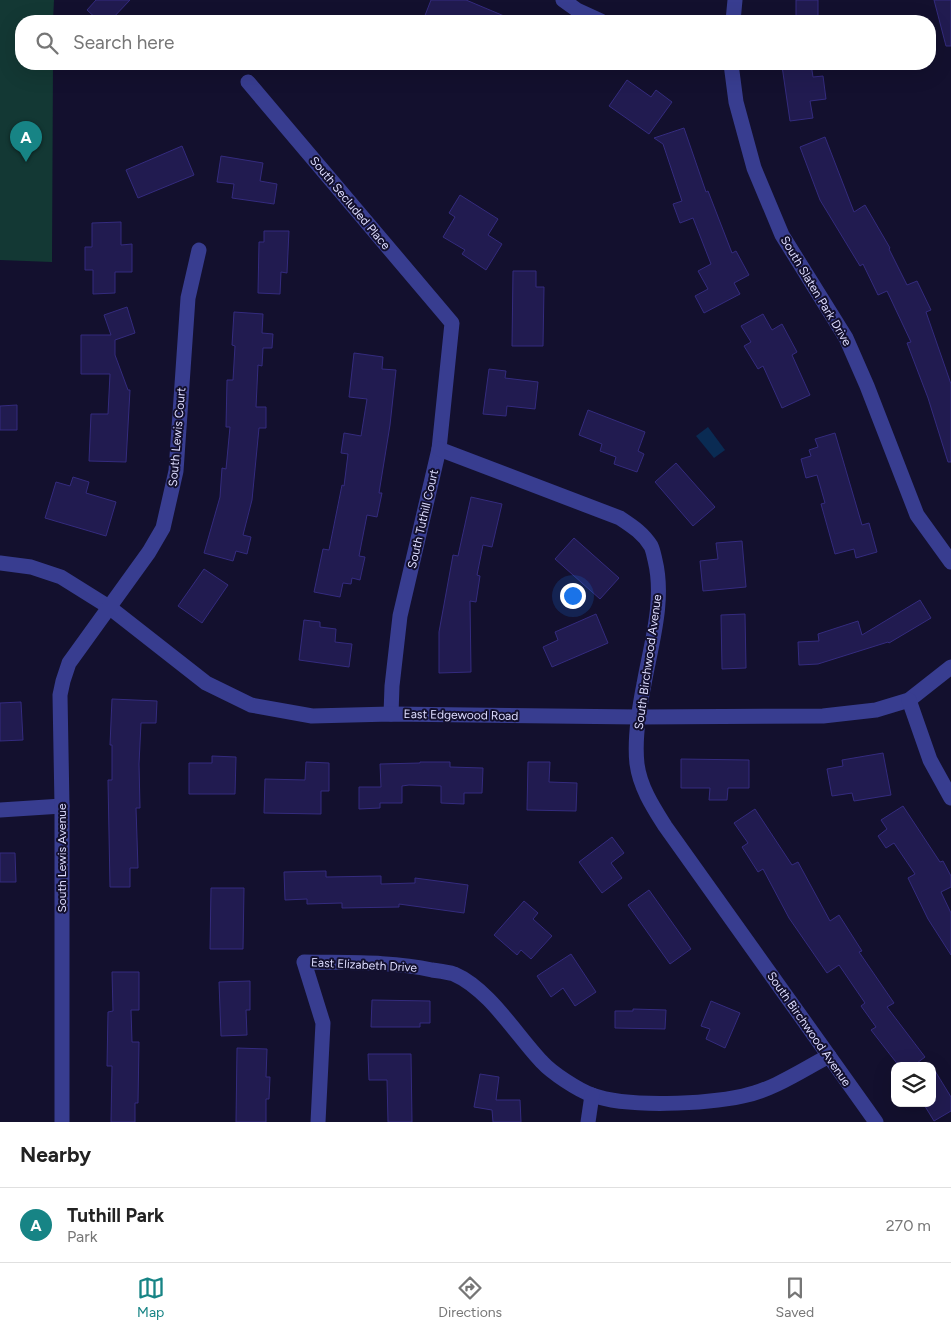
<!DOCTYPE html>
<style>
:root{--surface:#fff;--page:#f2f2f2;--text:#222;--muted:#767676;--line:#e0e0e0;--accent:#178485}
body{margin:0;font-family:Figtree,sans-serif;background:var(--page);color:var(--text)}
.controls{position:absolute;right:15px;bottom:15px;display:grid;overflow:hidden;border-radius:10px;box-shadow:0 5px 20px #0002}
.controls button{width:45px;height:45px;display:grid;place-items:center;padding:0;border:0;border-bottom:1px solid var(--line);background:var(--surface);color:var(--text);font:25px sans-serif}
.you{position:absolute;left:572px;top:595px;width:18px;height:18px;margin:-12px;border:4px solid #fff;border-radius:50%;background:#1a73e8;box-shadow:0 0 0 8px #1a73e833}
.badge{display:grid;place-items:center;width:32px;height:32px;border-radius:50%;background:var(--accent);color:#fff;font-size:16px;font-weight:700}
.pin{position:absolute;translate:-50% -41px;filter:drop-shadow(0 1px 2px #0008)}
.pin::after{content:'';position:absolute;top:26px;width:18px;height:15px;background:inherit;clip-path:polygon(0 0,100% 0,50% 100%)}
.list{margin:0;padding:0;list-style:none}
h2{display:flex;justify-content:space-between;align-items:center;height:65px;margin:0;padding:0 20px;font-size:21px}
h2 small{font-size:16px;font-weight:400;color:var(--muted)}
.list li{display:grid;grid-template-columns:32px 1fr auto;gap:15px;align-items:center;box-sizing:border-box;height:75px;padding:0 20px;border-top:1px solid var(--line)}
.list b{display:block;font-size:19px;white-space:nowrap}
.list p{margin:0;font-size:16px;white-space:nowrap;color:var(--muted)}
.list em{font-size:16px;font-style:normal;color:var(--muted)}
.icon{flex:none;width:28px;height:28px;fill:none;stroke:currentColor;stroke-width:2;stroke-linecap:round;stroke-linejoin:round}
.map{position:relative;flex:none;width:951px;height:1122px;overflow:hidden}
.search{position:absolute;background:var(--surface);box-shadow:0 5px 20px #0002;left:15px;right:15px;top:15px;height:55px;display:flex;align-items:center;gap:12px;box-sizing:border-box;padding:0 18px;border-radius:20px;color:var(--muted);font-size:19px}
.sheet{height:140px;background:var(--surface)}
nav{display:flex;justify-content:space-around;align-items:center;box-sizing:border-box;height:70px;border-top:1px solid var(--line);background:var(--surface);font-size:14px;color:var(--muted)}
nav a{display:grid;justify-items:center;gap:2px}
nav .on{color:var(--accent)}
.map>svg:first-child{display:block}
.green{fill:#133834}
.water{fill:#0a2b53}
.building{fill:#211b50;stroke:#342b7e}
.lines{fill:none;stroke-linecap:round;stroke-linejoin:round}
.minor{stroke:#383d90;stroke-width:15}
.labels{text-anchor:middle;stroke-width:4;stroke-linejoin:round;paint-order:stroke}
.street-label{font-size:12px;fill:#deddff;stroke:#13102e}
</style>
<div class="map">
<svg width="951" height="1122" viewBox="0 0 951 1122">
<rect width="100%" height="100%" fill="#13102e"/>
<path class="green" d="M 0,0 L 54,0 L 53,21 L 21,21 L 21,64 L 53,64 L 52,262 L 0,260 Z"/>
<path class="water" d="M 708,427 L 725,450 L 714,458 L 696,436 Z"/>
<g class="building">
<path d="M 96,0 L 130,0 L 110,21 L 99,21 L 87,10 Z"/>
<path d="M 431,0 L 466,0 L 516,21 L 433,21 L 424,18 Z"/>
<rect x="796" y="0" width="22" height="21"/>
<path d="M 934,0 L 951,0 L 951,46 L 946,46 Z"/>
<path d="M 800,64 L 811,64 L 813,77 L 823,76 L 826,99 L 810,101 L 813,118 L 790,121 L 782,66 Z"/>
<path d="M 627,80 L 651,97 L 656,90 L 672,102 L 649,134 L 609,106 Z"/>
<path d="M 684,128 L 706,192 L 708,191 L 732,253 L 736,251 L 749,275 L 734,283 L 740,294 L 704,313 L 695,296 L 708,289 L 698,271 L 711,264 L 693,218 L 680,223 L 673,204 L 682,201 L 663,144 L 654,138 Z"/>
<path d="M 825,137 L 854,212 L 865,205 L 890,248 L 889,249 L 907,285 L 917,281 L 931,310 L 926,312 L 951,384 L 951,462 L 948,462 L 928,398 L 907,343 L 911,342 L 887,291 L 878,295 L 863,264 L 860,266 L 820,200 L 800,147 Z"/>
<path d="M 182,146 L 194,175 L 138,198 L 126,170 Z"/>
<path d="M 221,156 L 263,163 L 260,181 L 277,184 L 274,204 L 232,198 L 234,184 L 217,182 Z"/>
<path d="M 460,195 L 498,219 L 488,235 L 502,244 L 486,270 L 462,254 L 465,250 L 443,237 L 455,217 L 449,213 Z"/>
<path d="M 121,222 L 121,245 L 132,244 L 132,272 L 115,272 L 115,293 L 93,294 L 93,270 L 85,270 L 85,247 L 92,247 L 92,223 Z"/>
<path d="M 264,231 L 289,231 L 287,273 L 281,272 L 280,294 L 258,293 L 259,242 L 264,242 Z"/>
<path d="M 513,271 L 536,271 L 536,287 L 544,287 L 543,346 L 512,346 Z"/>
<path d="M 127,307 L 135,333 L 115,340 L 115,355 L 128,390 L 130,390 L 126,462 L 89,461 L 91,414 L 108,414 L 110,374 L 81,374 L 81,335 L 111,335 L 104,315 Z"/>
<path d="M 234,312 L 263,314 L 262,333 L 273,334 L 272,348 L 263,348 L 262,366 L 258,365 L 256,407 L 266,407 L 266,428 L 259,428 L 252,500 L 243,535 L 251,537 L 247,554 L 236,551 L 233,561 L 204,553 L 220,497 L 222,468 L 226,469 L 230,427 L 226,427 L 227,380 L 233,380 L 235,346 L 232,345 Z"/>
<path d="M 763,314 L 772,330 L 782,324 L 797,352 L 792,355 L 810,395 L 782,408 L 763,366 L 758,369 L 744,346 L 751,342 L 741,326 Z"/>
<path d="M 354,353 L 383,357 L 382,369 L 396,370 L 390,425 L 379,493 L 382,493 L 377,517 L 367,515 L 359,556 L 365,557 L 360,580 L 352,578 L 351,584 L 343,583 L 340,597 L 314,592 L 323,549 L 329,550 L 342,485 L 344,486 L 348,454 L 341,453 L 344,433 L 361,436 L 367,399 L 349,397 Z"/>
<path d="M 489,369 L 506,371 L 505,378 L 538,382 L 535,409 L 507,406 L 506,416 L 483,414 Z"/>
<path d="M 17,405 L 17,430 L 0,430 L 0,406 Z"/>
<path d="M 588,410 L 645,432 L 638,451 L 644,454 L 637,472 L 614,464 L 616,457 L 600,451 L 602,444 L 579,435 Z"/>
<path d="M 835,433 L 862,525 L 869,523 L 877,552 L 856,558 L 854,549 L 835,554 L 821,504 L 825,503 L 817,475 L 806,478 L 801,459 L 811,456 L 809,450 L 818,447 L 815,439 Z"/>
<path d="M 676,463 L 715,507 L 693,526 L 655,482 Z"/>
<path d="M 73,477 L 89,482 L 86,493 L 116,502 L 106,536 L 45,518 L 56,482 L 70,486 Z"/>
<path d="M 471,497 L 502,504 L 492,547 L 483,545 L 477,575 L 480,576 L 476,602 L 470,601 L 471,672 L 439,673 L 439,632 L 453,555 L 458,556 Z"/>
<path d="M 574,538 L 619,578 L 600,599 L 555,559 Z"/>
<path d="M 742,541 L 746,587 L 703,591 L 700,561 L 718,559 L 716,543 Z"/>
<path d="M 204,569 L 228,585 L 202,623 L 178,606 Z"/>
<path d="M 920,600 L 931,618 L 889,643 L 888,642 L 818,664 L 799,665 L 798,642 L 819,641 L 818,634 L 858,621 L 862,635 Z"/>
<path d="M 596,614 L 608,643 L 552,667 L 543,647 L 558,640 L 555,632 Z"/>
<path d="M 745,614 L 746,668 L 722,669 L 721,615 Z"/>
<path d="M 304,620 L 320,622 L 320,627 L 336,629 L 335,642 L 352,644 L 349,667 L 299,660 Z"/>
<path d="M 112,699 L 157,701 L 156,723 L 141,723 L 139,764 L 140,808 L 136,808 L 138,868 L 130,868 L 130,887 L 110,887 L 108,780 L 112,780 L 112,745 L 110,745 Z"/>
<path d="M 21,702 L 23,740 L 0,741 L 0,703 Z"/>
<path d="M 883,753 L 891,795 L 854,801 L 852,793 L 832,796 L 827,769 L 843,766 L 842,760 Z"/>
<path d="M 212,756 L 236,757 L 235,794 L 189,794 L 189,763 L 212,763 Z"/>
<path d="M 681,759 L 749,760 L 749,788 L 728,788 L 727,800 L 709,800 L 710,788 L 681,788 Z"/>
<path d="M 306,762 L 329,763 L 329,791 L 321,791 L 321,814 L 264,813 L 265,779 L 305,780 Z"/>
<path d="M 420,762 L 450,762 L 450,767 L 483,768 L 482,793 L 464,793 L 464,804 L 441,803 L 441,786 L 409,785 L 402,786 L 402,803 L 380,803 L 380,808 L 359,809 L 359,787 L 381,787 L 380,764 L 420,763 Z"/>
<path d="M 528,762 L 550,762 L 549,782 L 577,783 L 576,811 L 527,810 Z"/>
<path d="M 903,806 L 940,862 L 943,861 L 951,876 L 951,887 L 941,892 L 951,913 L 951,955 L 928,919 L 908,878 L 915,874 L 894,843 L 886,848 L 878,836 L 887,829 L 881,820 Z"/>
<path d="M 755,809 L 792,865 L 798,862 L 830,921 L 839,915 L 862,951 L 859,952 L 894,1003 L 887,1007 L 925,1057 L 913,1066 L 899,1066 L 871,1030 L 876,1027 L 861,1006 L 865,1003 L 839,965 L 827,973 L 789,918 L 763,869 L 758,872 L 742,847 L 748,843 L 734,823 Z"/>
<path d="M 612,837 L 624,853 L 611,863 L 622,878 L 602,893 L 579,862 Z"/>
<path d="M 0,853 L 15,853 L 16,882 L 0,882 Z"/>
<path d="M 326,871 L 326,877 L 381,876 L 381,884 L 415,883 L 415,878 L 468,885 L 464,913 L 399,904 L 399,907 L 342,908 L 342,903 L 307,904 L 307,899 L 285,900 L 284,872 Z"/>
<path d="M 211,888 L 244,888 L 243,949 L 210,949 Z"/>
<path d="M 649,890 L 691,949 L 670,964 L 628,905 Z"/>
<path d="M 524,901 L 538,913 L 533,919 L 552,936 L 531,959 L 521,950 L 517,955 L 494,935 Z"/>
<path d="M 571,954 L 596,992 L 575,1006 L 563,988 L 551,997 L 537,976 Z"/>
<path d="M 112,972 L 139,972 L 139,1010 L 131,1010 L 132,1042 L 139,1042 L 138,1103 L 135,1103 L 135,1122 L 111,1122 L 112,1066 L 107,1066 L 108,1012 L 113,1011 Z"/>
<path d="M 250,981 L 250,1010 L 246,1010 L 247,1035 L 221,1036 L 219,982 Z"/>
<path d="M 372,1000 L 430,1001 L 430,1023 L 420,1023 L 420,1027 L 371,1027 Z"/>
<path d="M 711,1001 L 740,1013 L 725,1048 L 706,1039 L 710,1029 L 701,1026 Z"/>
<path d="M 633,1009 L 666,1010 L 665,1029 L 615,1028 L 615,1011 L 633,1011 Z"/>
<path d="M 237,1048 L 267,1049 L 266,1077 L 270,1077 L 269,1099 L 266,1099 L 266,1122 L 236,1122 Z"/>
<path d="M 368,1054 L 411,1054 L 412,1122 L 388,1122 L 387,1080 L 369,1080 Z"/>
<path d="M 932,1066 L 951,1097 L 951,1111 L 934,1121 L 923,1103 L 932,1103 Z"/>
<path d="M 480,1074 L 499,1077 L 496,1100 L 520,1100 L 521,1122 L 493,1122 L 492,1110 L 474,1107 Z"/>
</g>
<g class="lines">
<g class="minor">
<path d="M 563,0 L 577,10 L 601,21"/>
<path d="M 733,21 L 735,0"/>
<path d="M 731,64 L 736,102 L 754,168 L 782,235 L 846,338 L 867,386 L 917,515 L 951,562"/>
<path d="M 248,82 L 452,323 L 439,449 L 400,616 L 392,686 L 391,714"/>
<path d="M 439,449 L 620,518 C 632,526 643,533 651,546 C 653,550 654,556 655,560 C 665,601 651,644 644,684 C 639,709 634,738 637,764 C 640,787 653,807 665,826 L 876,1122"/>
<path d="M 0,563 L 31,567 L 61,577 L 109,607 L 206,683 L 251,705 L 312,716 L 391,714 L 639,717 L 823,716 L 876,710 L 909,700 L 951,667"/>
<path d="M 909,700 L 930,760 L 951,798"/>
<path d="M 0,810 L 62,806"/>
<path d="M 62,1122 L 62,806 L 60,695 L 63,681 L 69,663 L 149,552 L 163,528 L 176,471 L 188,298 L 199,250"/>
<path d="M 318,1122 L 323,1023 L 304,962 C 347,963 390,961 432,970 C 439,971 448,972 454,974 C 489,989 517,1036 542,1062 C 552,1073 578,1090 592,1095 C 627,1108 706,1104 743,1096 C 773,1090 802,1070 829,1056"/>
<path d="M 588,1122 L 592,1095"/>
</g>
</g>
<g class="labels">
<g class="street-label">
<text transform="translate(350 203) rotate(50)" y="4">South Secluded Place</text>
<text transform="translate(816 291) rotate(59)" y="4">South Slaten Park Drive</text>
<text transform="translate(177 437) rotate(-85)" y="4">South Lewis Court</text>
<text transform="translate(423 519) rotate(-77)" y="4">South Tuthill Court</text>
<text transform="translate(648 662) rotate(-82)" y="4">South Birchwood Avenue</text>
<text transform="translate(461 715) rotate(1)" y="4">East Edgewood Road</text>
<text transform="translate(62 858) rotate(-90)" y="4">South Lewis Avenue</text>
<text transform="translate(364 965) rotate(3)" y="4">East Elizabeth Drive</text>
<text transform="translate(809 1029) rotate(55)" y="4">South Birchwood Avenue</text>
</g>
</g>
</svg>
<div class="controls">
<button><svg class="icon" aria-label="layers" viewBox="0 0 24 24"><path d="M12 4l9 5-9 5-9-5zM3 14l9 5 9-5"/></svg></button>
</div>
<div class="you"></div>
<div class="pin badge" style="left:26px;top:162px">A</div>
<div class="search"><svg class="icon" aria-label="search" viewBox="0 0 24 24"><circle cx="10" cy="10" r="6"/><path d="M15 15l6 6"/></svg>Search here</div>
</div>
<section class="sheet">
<h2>Nearby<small></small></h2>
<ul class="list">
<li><span class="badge">A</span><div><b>Tuthill Park</b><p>Park</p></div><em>270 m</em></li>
</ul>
</section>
<nav>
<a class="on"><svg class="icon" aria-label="map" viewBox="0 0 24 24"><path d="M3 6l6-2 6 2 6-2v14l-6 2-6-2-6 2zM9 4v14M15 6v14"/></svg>Map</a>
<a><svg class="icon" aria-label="directions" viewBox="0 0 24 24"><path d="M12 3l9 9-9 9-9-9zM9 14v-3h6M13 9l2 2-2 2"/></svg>Directions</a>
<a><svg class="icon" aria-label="saved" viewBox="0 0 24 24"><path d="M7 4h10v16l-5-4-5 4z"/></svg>Saved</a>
</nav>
